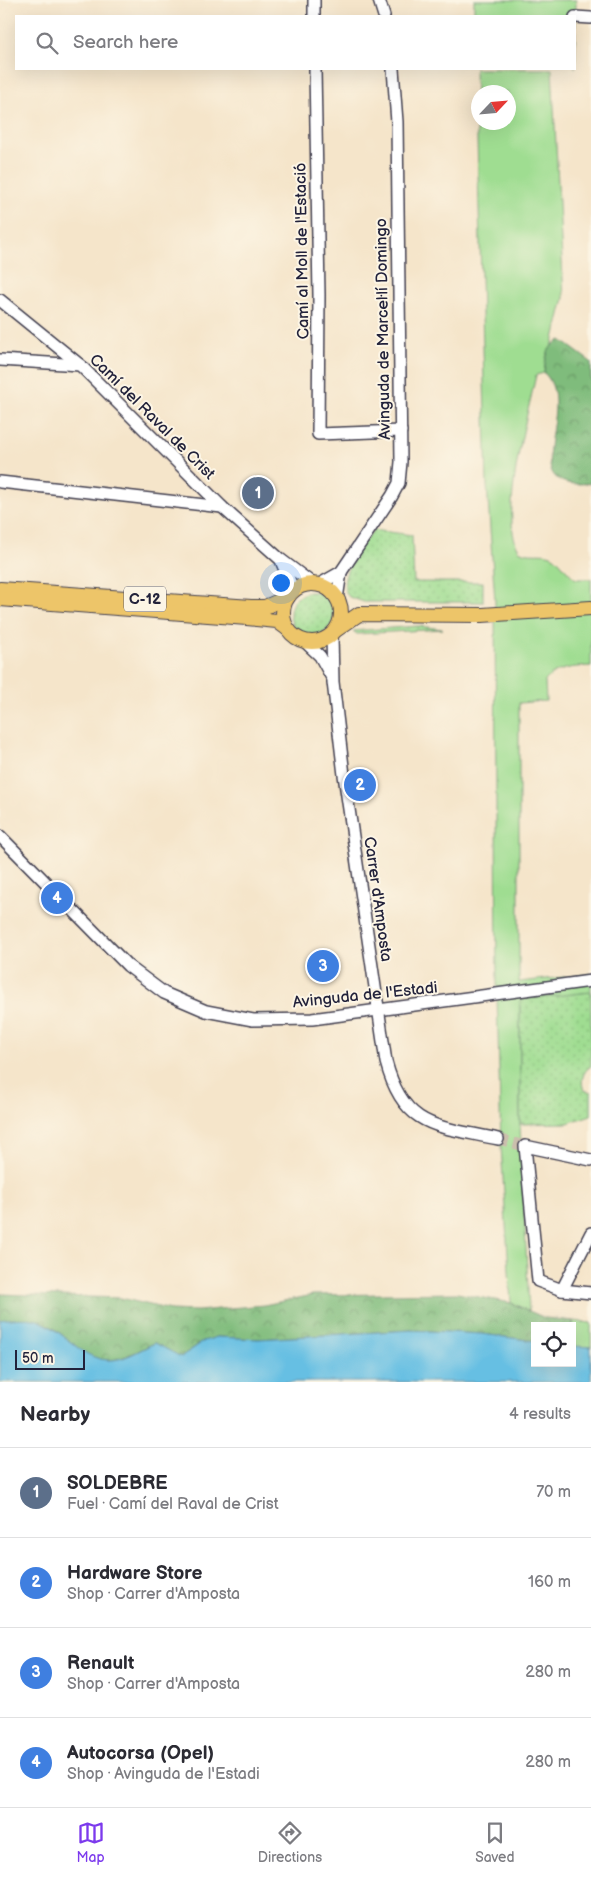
<!DOCTYPE html>
<meta charset="utf-8">
<style>
:root{--surface:#fff;--page:#f7f7f7;--text:#2b2b33;--muted:#7c7c81;--line:#e1e1e2;--accent:#7c3aed}
body{margin:0;font-family:"Balsamiq Sans",sans-serif;background:var(--page);color:var(--text)}
.controls{position:absolute;right:15px;bottom:15px;display:grid;overflow:hidden;border-radius:0px;box-shadow:0 5px 20px #0002}
.controls button{width:45px;height:45px;display:grid;place-items:center;padding:0;border:0;border-bottom:1px solid var(--line);background:var(--surface);color:var(--text);font:25px sans-serif}
.compass{position:absolute;left:471px;top:85px;width:45px;height:45px;border-radius:50%;background:var(--surface);box-shadow:0 5px 20px #0002;rotate:64deg}
.scale{position:absolute;left:15px;bottom:12px;width:70px;box-sizing:border-box;padding-left:5px;border:2px solid #22223b;border-top:0;font-size:14px;line-height:18px;white-space:nowrap;color:#22223b;-webkit-text-stroke:4px #fcf5e5;paint-order:stroke}
.you{position:absolute;left:280px;top:582px;width:18px;height:18px;margin:-12px;border:4px solid #fff;border-radius:50%;background:#1a73e8;box-shadow:0 0 0 8px #1a73e833}
.badge{display:grid;place-items:center;width:32px;height:32px;border-radius:50%;background:var(--accent);color:#fff;font-size:16px;font-weight:700}
.pin{position:absolute;translate:-50% -50%;border:2px solid #fff;box-shadow:0 1px 5px #0006}
.list{margin:0;padding:0;list-style:none}
h2{display:flex;justify-content:space-between;align-items:center;height:65px;margin:0;padding:0 20px;font-size:21px}
h2 small{font-size:16px;font-weight:400;color:var(--muted)}
.list li{display:grid;grid-template-columns:32px 1fr auto;gap:15px;align-items:center;box-sizing:border-box;height:90px;padding:0 20px;border-top:1px solid var(--line)}
.list b{display:block;font-size:19px;white-space:nowrap}
.list p{margin:0;font-size:16px;white-space:nowrap;color:var(--muted)}
.list em{font-size:16px;font-style:normal;color:var(--muted)}
.icon{flex:none;width:28px;height:28px;fill:none;stroke:currentColor;stroke-width:2;stroke-linecap:round;stroke-linejoin:round}
.map{position:relative;flex:none;width:591px;height:1382px;overflow:hidden}
.search{position:absolute;background:var(--surface);box-shadow:0 5px 20px #0002;left:15px;right:15px;top:15px;height:55px;display:flex;align-items:center;gap:12px;box-sizing:border-box;padding:0 18px;border-radius:0px;color:var(--muted);font-size:19px}
.sheet{height:425px;background:var(--surface)}
nav{display:flex;justify-content:space-around;align-items:center;box-sizing:border-box;height:70px;border-top:1px solid var(--line);background:var(--surface);font-size:14px;color:var(--muted)}
nav a{display:grid;justify-items:center;gap:2px}
nav .on{color:var(--accent)}
.map>svg:first-child{display:block}
.grass{fill:#9fdd91;stroke:#608066;fill-rule:evenodd}
.forest{fill:url(#forest-crowns);stroke:#506f5b}
.park{fill:url(#park-dots);stroke:#608066}
.water{fill:#66bfe3;stroke:#44708f}
.lines{fill:none;stroke-linecap:round;stroke-linejoin:round}
.minor-tunnel{stroke:#cbbead;stroke-width:11;stroke-dasharray:11 5.5;stroke-linecap:butt}
.minor-casing{stroke:#423f50;stroke-width:14}
.major-casing{stroke:#423f50;stroke-width:16}
.minor{stroke:#fff;stroke-width:11}
.major{stroke:#edc569;stroke-width:14}
.labels{text-anchor:middle;stroke-width:4;stroke-linejoin:round;paint-order:stroke}
.shield{fill:#fcf5e5;stroke:#63616e;stroke-width:1}
.shield-label{font-size:15px;font-weight:bold;fill:#22223b}
.street-label{font-size:16px;fill:#22223b;stroke:#fcf5e5}
</style>
<div class="map">
<svg width="591" height="1382" viewBox="0 0 591 1382">
<defs>
<pattern id="forest-crowns" width="20" height="18" patternUnits="userSpaceOnUse" patternTransform="scale(1.25)"><rect width="20" height="18" fill="#7fbc7b"/><path d="M2 6a3 3 0 1 1 6 0M12 15a3 3 0 1 1 6 0" fill="none" stroke="#689866"/></pattern>
<pattern id="park-dots" width="8" height="8" patternUnits="userSpaceOnUse" patternTransform="scale(1.25)"><rect width="8" height="8" fill="#9fdd91"/><path d="M2 2h.1M6 6h.1" fill="none" stroke="#89bd7e" stroke-width="1.8" stroke-linecap="round"/></pattern>
</defs>
<rect width="100%" height="100%" fill="#fcf5e5"/>
<filter id="ink" filterUnits="userSpaceOnUse"><feTurbulence type="fractalNoise" baseFrequency=".02" numOctaves="2"/><feDisplacementMap in="SourceGraphic" scale="10" xChannelSelector="R" yChannelSelector="G"/><feConvolveMatrix kernelMatrix="1 2 1 2 8 2 1 2 1" color-interpolation-filters="sRGB"/></filter>
<filter id="wash" filterUnits="userSpaceOnUse"><feTurbulence type="fractalNoise" baseFrequency=".0096" numOctaves="4" result="noise"/><feDisplacementMap in="SourceGraphic" scale="20" xChannelSelector="R" yChannelSelector="G"/><feGaussianBlur stdDeviation="1.12" result="paint"/><feColorMatrix in="noise" values="0 0 0 0 0 0 0 0 0 0 0 0 0 0 0 0 0 1.4 0 .05"/><feComposite in="paint" operator="in"/></filter>
<g filter="url(#wash)">
<rect width="100%" height="100%" fill="#f5e5ca"/>
<g class="grass">
<path d="M 474,0 L 576,0 L 575,68 L 575,16 L 474,16 Z"/>
<path d="M 475,69 L 552,69 L 564,298 L 553,343 L 546,358 L 544,373 L 536,375 C 528,414 498,517 519,550 C 529,556 541,551 551,555 C 559,558 567,573 576,579 L 591,579 L 591,666 C 575,667 557,667 545,681 L 546,701 L 519,703 L 519,982 L 591,974 L 591,992 L 520,1001 L 520,1124 L 529,1311 L 511,1303 L 501,1146 L 497,994 L 495,601 L 487,485 ZM 478,92 L 508,92 L 508,122 L 478,122 Z"/>
<path d="M 573,1321 L 591,1323 L 591,1347 L 575,1347 Z"/>
</g>
<g class="forest">
<path d="M 561,340 L 591,362 L 591,483 C 509,494 580,407 544,373 C 546,358 546,346 561,340 Z"/>
<path d="M 457,1293 L 511,1303 L 545,1318 L 573,1321 L 575,1347 L 572,1346 L 572,1326 L 535,1326 L 535,1341 L 482,1334 L 412,1330 L 258,1339 L 217,1337 L 204,1341 L 180,1357 L 155,1343 C 141,1349 124,1360 108,1360 C 79,1360 63,1326 35,1320 C 24,1317 11,1319 0,1320 L 0,1294 L 121,1298 L 171,1310 L 197,1311 L 264,1305 L 313,1295 Z"/>
</g>
<g class="park">
<path d="M 373,530 L 412,535 L 414,582 L 483,582 L 483,602 L 364,602 L 349,597 C 333,579 362,546 373,530 Z"/>
<circle cx="312" cy="614" r="22"/>
<path d="M 418,626 L 443,629 L 357,634 L 353,631 Z"/>
<path d="M 591,992 L 591,1066 C 583,1071 580,1081 584,1090 L 591,1092 L 591,1115 L 568,1123 L 520,1124 L 520,1000 Z"/>
</g>
<path class="water" d="M 6,1319 C 16,1319 27,1317 37,1320 C 63,1329 80,1359 108,1360 C 124,1361 141,1349 155,1343 L 181,1357 L 204,1341 L 217,1337 L 258,1339 L 412,1330 L 482,1334 L 535,1341 L 535,1363 L 572,1363 L 572,1346 L 591,1347 L 591,1382 L 0,1382 L 0,1320 Z"/>
</g>
<g filter="url(#ink)">
<g class="lines">
<path class="minor-tunnel" d="M 498,1139 L 525,1146"/>
<g class="minor-casing">
<g id="minor">
<path d="M 314,0 L 314,16"/>
<path d="M 379,0 L 384,16"/>
<path d="M 575,17 L 591,18"/>
<path d="M 315,69 L 319,295 L 318,434 L 401,431"/>
<path d="M 0,300 L 80,365 L 222,507 L 280,559 L 313,584"/>
<path d="M 0,360 L 80,365"/>
<path d="M 0,482 L 222,507"/>
<path d="M 282,563 L 291,584 L 290,594"/>
<path d="M 318,585 L 341,572 L 392,496 L 399,483 L 401,462 L 397,122 L 393,69"/>
<path d="M 337,599 L 341,572"/>
<path d="M 332,635 L 333,682 L 344,775 L 386,1062 C 404,1130 439,1126 498,1139"/>
<path d="M 304,641 L 320,656 L 331,676"/>
<path d="M 0,836 L 128,966 L 164,993 L 206,1011 L 253,1020 L 312,1019 L 591,981"/>
<path d="M 591,1160 L 525,1146 L 538,1281 L 562,1290 L 591,1293"/>
<path d="M 562,1290 L 591,1233"/>
</g>
</g>
<g class="major-casing">
<g id="major">
<circle cx="312" cy="613" r="29"/>
<path d="M 0,589 L 251,607 L 265,607 L 288,597"/>
<path d="M 0,599 L 247,618 L 277,621 L 288,629"/>
<path d="M 336,630 L 359,614 L 482,615 L 591,608"/>
</g>
</g>
<use href="#minor" class="minor"/>
<use href="#major" class="major"/>
</g>
</g>
<g class="labels">
<rect class="shield" x="124" y="586.5" width="42" height="25" rx="4"/>
<g class="shield-label">
<text x="145" y="604">C-12</text>
</g>
<g class="street-label">
<text transform="translate(301 251) rotate(-91)" y="6">Camí al Moll de l'Estació</text>
<text transform="translate(382 329) rotate(-91)" y="6">Avinguda de Marcel·lí Domingo</text>
<text transform="translate(153 416) rotate(45)" y="6">Camí del Raval de Crist</text>
<text transform="translate(379 899) rotate(82)" y="6">Carrer d'Amposta</text>
<text transform="translate(365 994) rotate(-6)" y="6">Avinguda de l'Estadi</text>
</g>
</g>
</svg>
<div class="controls">
<button><svg class="icon" aria-label="locate" viewBox="0 0 24 24"><circle cx="12" cy="12" r="6"/><path d="M12 2v4M12 18v4M2 12h4M18 12h4"/></svg></button>
</div>
<svg class="compass" viewBox="-18 -18 36 36"><path d="M0-13l5 13h-10z" fill="#e53935"/><path d="M0 13l5-13h-10z" fill="#7c7c81"/></svg>
<div class="scale">50 m</div>
<div class="you"></div>
<div class="pin badge" style="left:258px;top:493px;background:#5c6f8a">1</div>
<div class="pin badge" style="left:360px;top:785px;background:#3f7fe0">2</div>
<div class="pin badge" style="left:323px;top:966px;background:#3f7fe0">3</div>
<div class="pin badge" style="left:57px;top:898px;background:#3f7fe0">4</div>
<div class="search"><svg class="icon" aria-label="search" viewBox="0 0 24 24"><circle cx="10" cy="10" r="6"/><path d="M15 15l6 6"/></svg>Search here</div>
</div>
<section class="sheet">
<h2>Nearby<small>4 results</small></h2>
<ul class="list">
<li><span class="badge" style="background:#5c6f8a">1</span><div><b>SOLDEBRE</b><p>Fuel · Camí del Raval de Crist</p></div><em>70 m</em></li>
<li><span class="badge" style="background:#3f7fe0">2</span><div><b>Hardware Store</b><p>Shop · Carrer d'Amposta</p></div><em>160 m</em></li>
<li><span class="badge" style="background:#3f7fe0">3</span><div><b>Renault</b><p>Shop · Carrer d'Amposta</p></div><em>280 m</em></li>
<li><span class="badge" style="background:#3f7fe0">4</span><div><b>Autocorsa (Opel)</b><p>Shop · Avinguda de l'Estadi</p></div><em>280 m</em></li>
</ul>
</section>
<nav>
<a class="on"><svg class="icon" aria-label="map" viewBox="0 0 24 24"><path d="M3 6l6-2 6 2 6-2v14l-6 2-6-2-6 2zM9 4v14M15 6v14"/></svg>Map</a>
<a><svg class="icon" aria-label="directions" viewBox="0 0 24 24"><path d="M12 3l9 9-9 9-9-9zM9 14v-3h6M13 9l2 2-2 2"/></svg>Directions</a>
<a><svg class="icon" aria-label="saved" viewBox="0 0 24 24"><path d="M7 4h10v16l-5-4-5 4z"/></svg>Saved</a>
</nav>
